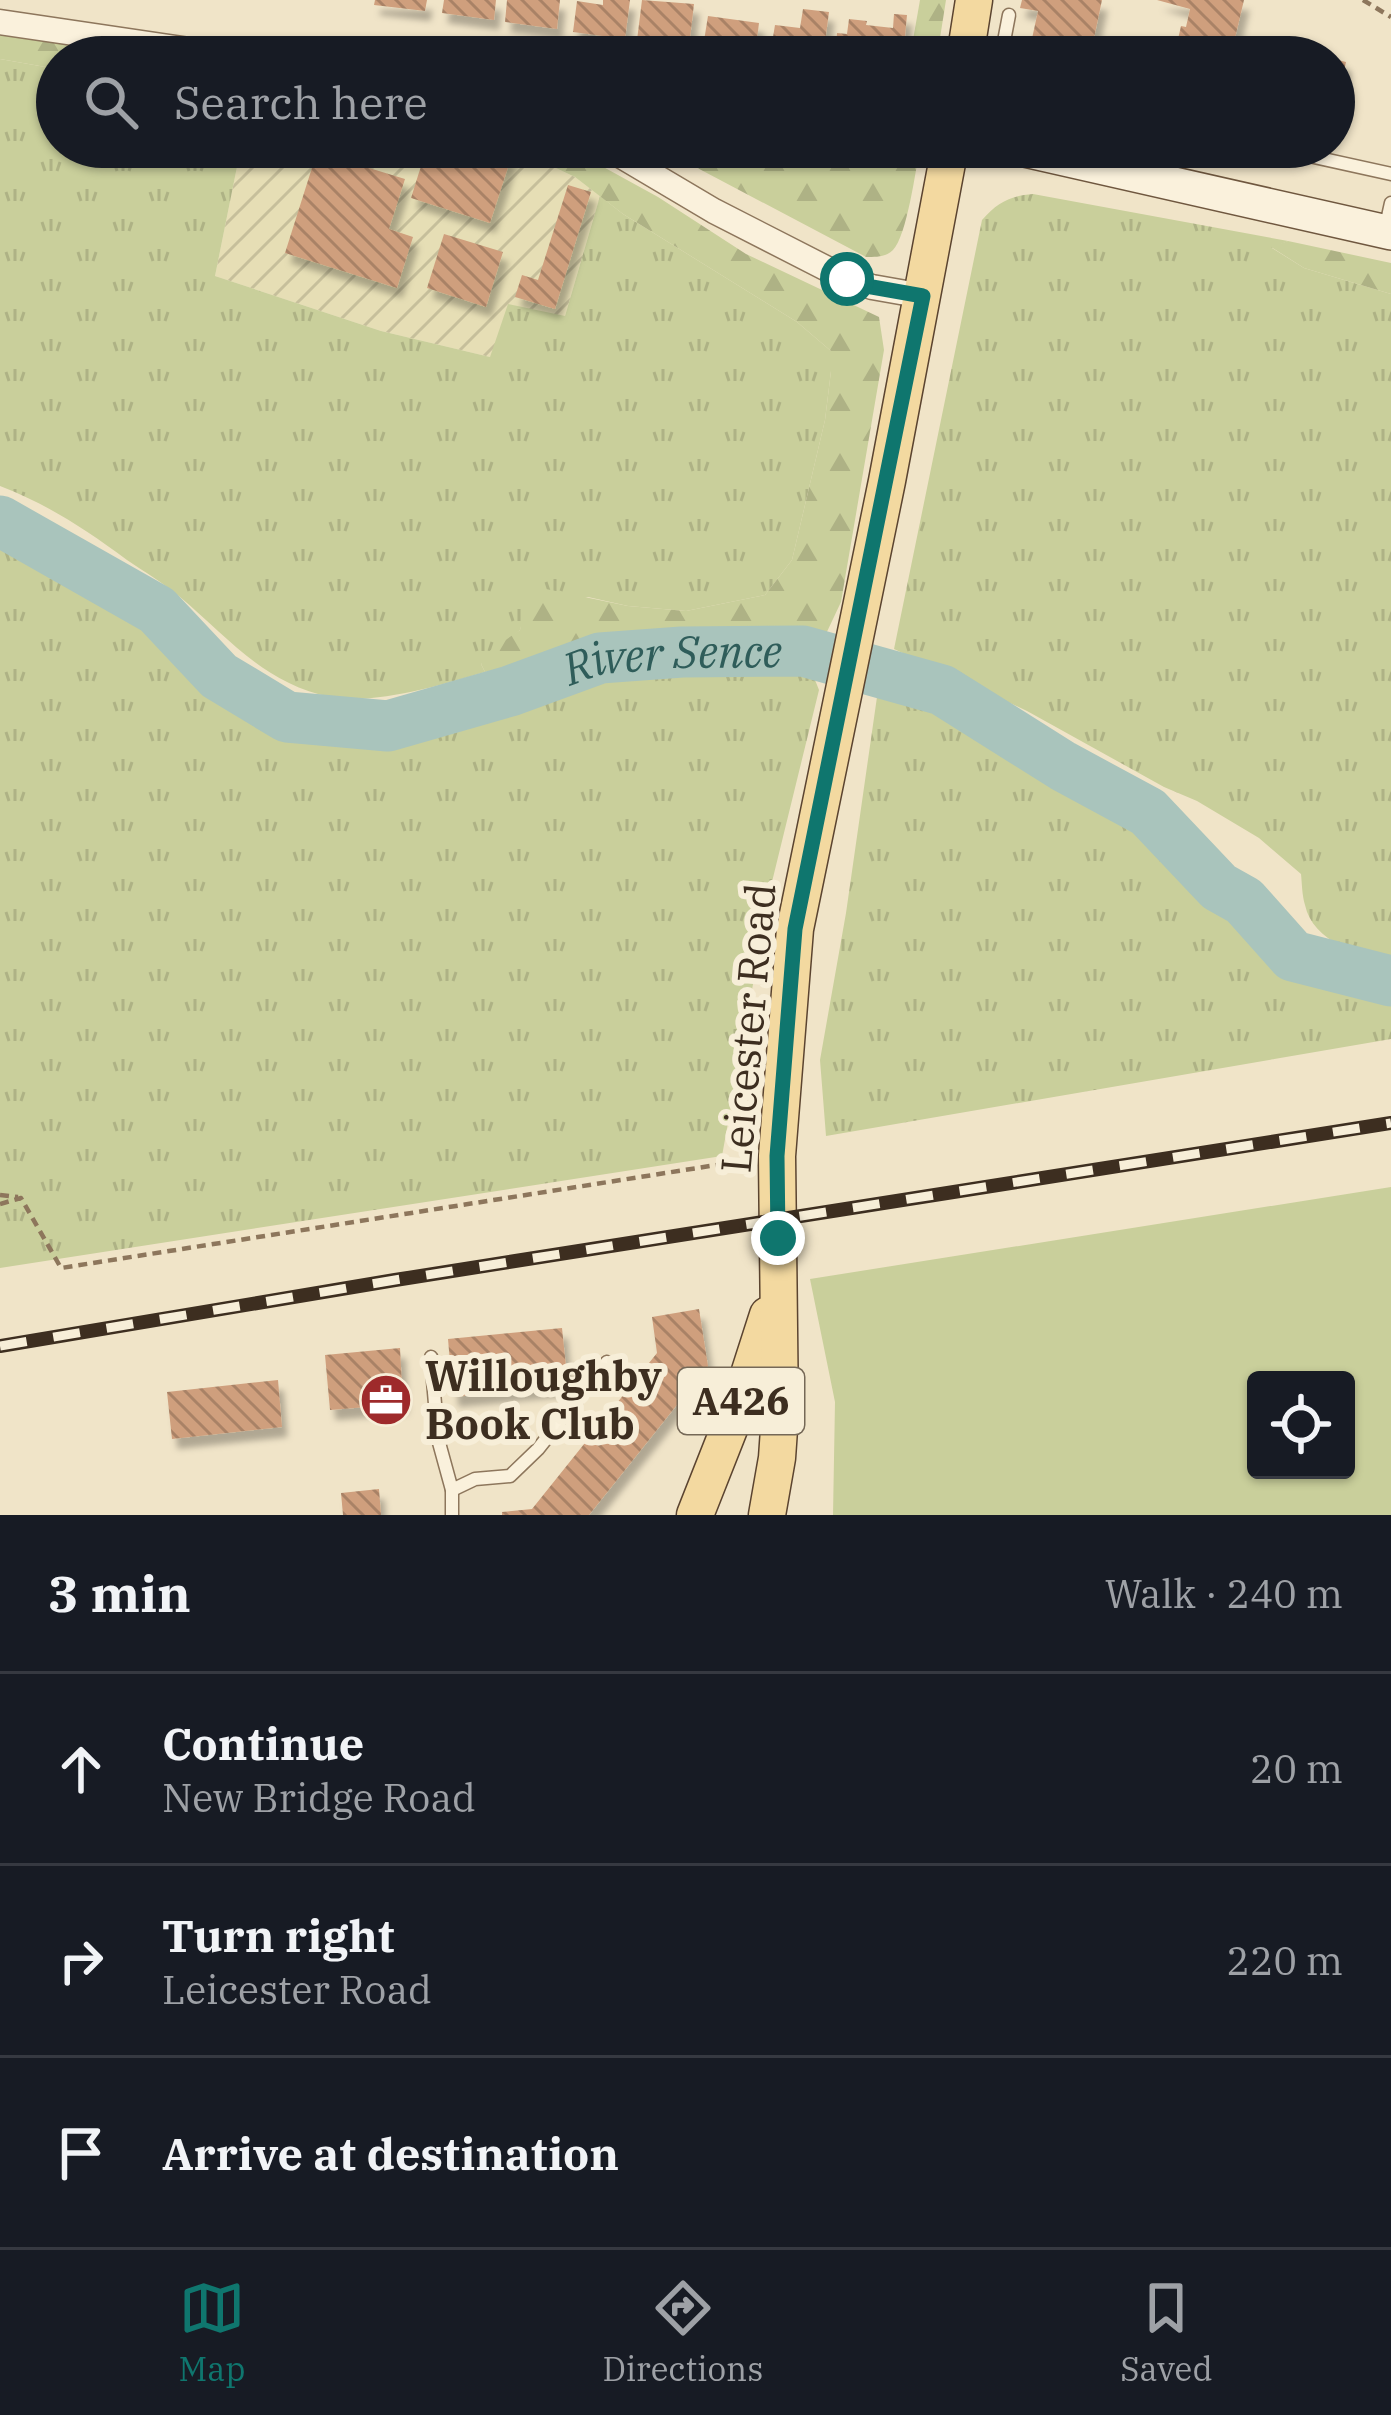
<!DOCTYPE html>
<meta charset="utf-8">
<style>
:root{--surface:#171b24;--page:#242831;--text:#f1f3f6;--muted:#9ea1a6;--line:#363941;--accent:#0f766e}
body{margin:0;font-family:"IBM Plex Serif",serif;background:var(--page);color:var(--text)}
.controls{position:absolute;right:36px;bottom:36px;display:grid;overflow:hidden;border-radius:12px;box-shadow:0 3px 9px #0004}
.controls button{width:108px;height:108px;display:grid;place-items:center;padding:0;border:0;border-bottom:3px solid var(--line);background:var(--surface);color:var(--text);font:60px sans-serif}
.stop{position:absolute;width:36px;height:36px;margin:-27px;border:9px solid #0f766e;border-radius:50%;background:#fff}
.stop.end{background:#0f766e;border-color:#fff;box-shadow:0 3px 12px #0008}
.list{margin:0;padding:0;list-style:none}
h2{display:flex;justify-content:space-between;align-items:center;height:156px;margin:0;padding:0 48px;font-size:51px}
h2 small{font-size:39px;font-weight:400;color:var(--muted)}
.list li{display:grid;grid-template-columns:78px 1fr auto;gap:36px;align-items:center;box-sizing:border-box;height:192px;padding:0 48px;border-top:3px solid var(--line)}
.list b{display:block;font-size:45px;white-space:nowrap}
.list p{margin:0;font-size:39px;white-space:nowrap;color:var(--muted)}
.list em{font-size:39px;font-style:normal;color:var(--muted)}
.icon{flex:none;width:66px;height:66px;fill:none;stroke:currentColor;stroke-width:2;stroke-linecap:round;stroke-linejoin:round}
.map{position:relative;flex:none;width:1391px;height:1515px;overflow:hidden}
.search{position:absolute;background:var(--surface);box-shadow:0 3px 9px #0004;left:36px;right:36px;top:36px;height:132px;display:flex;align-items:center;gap:30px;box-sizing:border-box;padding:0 42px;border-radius:66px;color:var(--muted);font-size:45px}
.sheet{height:732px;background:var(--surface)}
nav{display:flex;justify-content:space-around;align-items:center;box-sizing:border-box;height:168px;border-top:3px solid var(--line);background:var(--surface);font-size:33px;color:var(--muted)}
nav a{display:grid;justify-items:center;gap:6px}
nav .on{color:var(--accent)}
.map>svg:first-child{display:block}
.farmland{fill:url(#farmland-furrows)}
.grass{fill:url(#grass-tufts)}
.forest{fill:url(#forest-firs)}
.green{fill:#c9cf9b;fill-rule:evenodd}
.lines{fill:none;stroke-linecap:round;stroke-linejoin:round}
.river{stroke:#a9c4bc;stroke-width:51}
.building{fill:url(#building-back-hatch);filter:url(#shadow)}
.service-casing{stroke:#8d765c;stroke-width:15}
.minor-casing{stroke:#8d765c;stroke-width:27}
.secondary-casing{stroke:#6f573f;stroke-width:36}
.primary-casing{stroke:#5b4430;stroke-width:39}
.path{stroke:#8d765c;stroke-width:4.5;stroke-dasharray:9 6;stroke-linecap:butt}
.service{stroke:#faf1dc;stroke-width:12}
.minor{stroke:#faf1dc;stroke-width:24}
.secondary{stroke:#faf1dc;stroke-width:33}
.primary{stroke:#f3d9a0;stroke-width:36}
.rail-casing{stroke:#3d2e20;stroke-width:14}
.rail{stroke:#f7eed8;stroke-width:9;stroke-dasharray:27;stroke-linecap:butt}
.route{stroke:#0f766e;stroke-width:15}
.labels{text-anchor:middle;stroke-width:12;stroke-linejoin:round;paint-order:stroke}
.shield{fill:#f7eed8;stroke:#756857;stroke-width:3}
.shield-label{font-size:39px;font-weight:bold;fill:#3d2e20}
.street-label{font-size:42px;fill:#3d2e20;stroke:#f7eed8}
.poi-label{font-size:42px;font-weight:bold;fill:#3d2e20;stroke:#f7eed8;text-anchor:start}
.water-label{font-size:45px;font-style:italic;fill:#2f5d5a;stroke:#f7eed8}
</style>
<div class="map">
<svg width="1391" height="1515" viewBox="0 0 1391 1515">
<defs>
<pattern id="farmland-furrows" width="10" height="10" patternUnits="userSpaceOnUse" patternTransform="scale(3)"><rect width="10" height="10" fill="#e6deb5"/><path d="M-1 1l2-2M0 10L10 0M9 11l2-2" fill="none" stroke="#c6bf9b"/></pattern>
<pattern id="grass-tufts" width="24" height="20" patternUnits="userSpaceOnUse" patternTransform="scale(3)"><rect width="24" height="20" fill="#c9cf9b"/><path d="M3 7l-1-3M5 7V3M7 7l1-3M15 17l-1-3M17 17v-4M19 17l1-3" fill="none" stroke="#aeb285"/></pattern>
<pattern id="forest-firs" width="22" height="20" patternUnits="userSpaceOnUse" patternTransform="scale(3)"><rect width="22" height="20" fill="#c9cf9b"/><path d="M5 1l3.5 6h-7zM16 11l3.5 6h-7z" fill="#aeb285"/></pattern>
<pattern id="building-back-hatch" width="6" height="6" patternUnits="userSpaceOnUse" patternTransform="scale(3)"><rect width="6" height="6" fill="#cf9f7d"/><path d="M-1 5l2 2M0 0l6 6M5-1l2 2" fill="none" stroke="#a98266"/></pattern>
<filter id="shadow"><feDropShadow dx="5.5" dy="10" stdDeviation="3" flood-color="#0004"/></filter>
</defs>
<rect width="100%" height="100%" fill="#f0e4c8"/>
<path class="farmland" d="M 241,147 L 499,147 L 522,152 L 575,177 L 600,196 L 565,316 L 490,357 L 381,331 L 215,276 Z"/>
<g class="grass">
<path d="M 0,59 L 57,69 L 57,147 L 241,147 L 215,276 L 381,331 L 490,357 L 508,304 L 565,316 L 600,196 L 623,214 L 797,322 L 831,351 L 831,371 L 825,420 L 792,560 L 765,595 L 686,611 L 628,606 L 588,597 L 524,616 L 520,630 L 481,664 L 485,672 C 442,685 375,705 331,697 C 264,684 229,638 180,597 C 163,583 145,572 127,560 C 85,529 49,505 0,486 Z"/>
<path d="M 1033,194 L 1288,241 L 1272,248 L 1304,268 L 1391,294 L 1391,965 C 1359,955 1313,942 1305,905 C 1302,895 1302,884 1301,874 L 1259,838 L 1197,801 L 1164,787 L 1027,711 L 894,649 L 982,220 C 998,202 1010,196 1033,194 Z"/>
<path d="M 0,526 L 45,561 L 141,610 L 194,664 L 239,700 L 300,727 L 387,737 L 470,716 L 607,663 L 806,657 L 819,690 L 770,890 L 722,1156 L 0,1268 Z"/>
<path d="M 887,688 L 920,693 L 961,724 L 1184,842 L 1221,876 L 1243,914 L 1267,943 L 1299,971 L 1391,991 L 1391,1039 L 826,1136 L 820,1060 L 846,913 L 877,697 Z"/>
</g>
<g class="forest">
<path d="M 920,0 L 946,0 L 937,57 L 910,57 Z"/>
<path d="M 0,31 L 170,57 L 57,57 L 57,69 L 0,59 Z"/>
<path d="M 499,147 L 567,147 L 658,197 L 746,254 L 879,317 L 884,350 L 841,602 L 825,636 L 766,634 L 638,639 L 485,672 L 481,664 L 488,652 L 520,630 L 525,600 L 546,589 L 628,606 L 686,611 L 765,595 L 792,560 L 825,420 L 831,371 L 831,351 L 797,322 L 623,214 L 575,177 L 522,152 Z"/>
<path d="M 672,147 L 920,147 C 916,168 907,236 893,250 C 886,257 876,257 866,257 L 688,163 Z"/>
<path d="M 1288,241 L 1391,263 L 1391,294 L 1304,268 L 1271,247 Z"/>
</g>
<path class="green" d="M 1391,1187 L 1391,1515 L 833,1515 L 835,1402 L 810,1279 ZM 1256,1380 L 1346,1380 L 1346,1470 L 1256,1470 Z"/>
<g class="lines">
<path class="river" id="s1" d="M 0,521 L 157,610 L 219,676 L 287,717 L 388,726 L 510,691 L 600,658 L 682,652 L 803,651 L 942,690 L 1063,766 L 1148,812 L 1219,887 L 1244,901 L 1293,956 L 1391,981"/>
</g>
<g class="building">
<path d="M 375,0 L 427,0 L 425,11 L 374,5 Z"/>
<path d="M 444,0 L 496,0 L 494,20 L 442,13 Z"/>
<path d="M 507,0 L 560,0 L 557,29 L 505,22 Z"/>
<path d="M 603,0 L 630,0 L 625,39 L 573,32 L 577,1 L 603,5 Z"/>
<path d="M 642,0 L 694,4 L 689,47 L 637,40 Z"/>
<path d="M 1022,0 L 1102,0 L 1090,57 L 1028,57 L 1038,11 L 1020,8 Z"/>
<path d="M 1157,0 L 1244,0 L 1235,38 L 1314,57 L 1174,57 L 1181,26 L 1186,27 L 1190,9 Z"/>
<path d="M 803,9 L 829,12 L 823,57 L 770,55 L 775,25 L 800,28 Z"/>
<path d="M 894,14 L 907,15 L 903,57 L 835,57 L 837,33 L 847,34 L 849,19 L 867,21 L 866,25 L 893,28 Z"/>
<path d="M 708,16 L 759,23 L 755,54 L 703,47 Z"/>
<path d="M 1334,59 L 1346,62 L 1336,109 L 1334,108 Z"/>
<path d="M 427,147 L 478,147 L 511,158 L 490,223 L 411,198 Z"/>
<path d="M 317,152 L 405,179 L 389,229 L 413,237 L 397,288 L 285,253 Z"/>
<path d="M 568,185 L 591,192 L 555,309 L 515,297 L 522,275 L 538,280 Z"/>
<path d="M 444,234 L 503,252 L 486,307 L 427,288 Z"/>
<path d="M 699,1309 L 708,1366 L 589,1515 L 502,1515 L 502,1512 L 532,1509 L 657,1353 L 652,1317 Z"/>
<path d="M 562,1328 L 568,1386 L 453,1397 L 448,1339 Z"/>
<path d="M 400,1348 L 403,1404 L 330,1410 L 325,1355 Z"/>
<path d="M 278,1380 L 282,1427 L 172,1439 L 167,1392 Z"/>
<path d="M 379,1489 L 381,1515 L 343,1515 L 341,1493 Z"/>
</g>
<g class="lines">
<g class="service-casing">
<g id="service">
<path d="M 1001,57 L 1009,15"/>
<path d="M 1269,147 L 1391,174"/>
<path d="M 1139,175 L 1146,147"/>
<path d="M 1385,230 L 1391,203"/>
<path d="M 431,1357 L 438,1439 L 452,1490 L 452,1515"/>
<path d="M 452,1490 L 475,1479 L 510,1476 L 538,1449 L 607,1362"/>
</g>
</g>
<g class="minor-casing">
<g id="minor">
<path d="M 0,22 L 237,57"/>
<path d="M 606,147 L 714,211 L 847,279 L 872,287 L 923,296"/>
</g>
</g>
<g class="secondary-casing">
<path id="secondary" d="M 1011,147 L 1391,233"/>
</g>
<g class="primary-casing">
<g id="primary">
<path d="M 965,57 L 974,0"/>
<path d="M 695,1515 L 742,1396 L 768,1315"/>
<path d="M 767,1515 L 777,1458 L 780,1415 L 777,1156 L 795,929 L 887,481 L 950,147"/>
</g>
</g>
<g class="path">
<path d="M 1363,0 L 1391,17"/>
<path d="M 0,1195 L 18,1197"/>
<path d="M 0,1204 L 21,1198 L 61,1268 L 742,1161"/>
</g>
<use href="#service" class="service"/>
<use href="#minor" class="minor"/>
<use href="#secondary" class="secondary"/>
<use href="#primary" class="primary"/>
<g class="rail-casing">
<path id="rail" d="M 0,1346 L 395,1280 L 1391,1123"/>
</g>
<use href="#rail" class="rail"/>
</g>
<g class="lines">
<path class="route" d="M 778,1238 L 777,1156 L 795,929 L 923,296 L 872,287 L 847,279"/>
</g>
<defs>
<g id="office-disc" transform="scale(2.7)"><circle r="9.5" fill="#9e2a2b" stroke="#f7eed8"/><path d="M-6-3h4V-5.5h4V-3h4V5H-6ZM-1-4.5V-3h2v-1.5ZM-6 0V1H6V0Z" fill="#fff"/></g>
</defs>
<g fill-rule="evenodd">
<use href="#office-disc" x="386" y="1400"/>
</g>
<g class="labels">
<rect class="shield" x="678" y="1368" width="126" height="66" rx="9"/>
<g class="shield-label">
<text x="741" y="1415">A426</text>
</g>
<g class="street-label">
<text transform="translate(748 1028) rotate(-85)" y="15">Leicester Road</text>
</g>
<g class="poi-label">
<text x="425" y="1391">Willoughby<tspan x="425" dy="48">Book Club</tspan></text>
</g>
<g class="water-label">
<text dy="16" stroke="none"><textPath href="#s1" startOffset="747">River Sence</textPath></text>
</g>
</g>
</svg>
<div class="controls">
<button><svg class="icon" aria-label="locate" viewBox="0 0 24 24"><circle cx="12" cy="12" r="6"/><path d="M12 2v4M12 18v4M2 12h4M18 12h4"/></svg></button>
</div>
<div class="stop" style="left:847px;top:279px"></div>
<div class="stop end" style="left:778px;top:1238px"></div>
<div class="search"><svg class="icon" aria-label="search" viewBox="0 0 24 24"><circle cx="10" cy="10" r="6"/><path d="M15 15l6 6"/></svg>Search here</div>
</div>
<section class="sheet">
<h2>3 min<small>Walk · 240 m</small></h2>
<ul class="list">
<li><svg class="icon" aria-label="ahead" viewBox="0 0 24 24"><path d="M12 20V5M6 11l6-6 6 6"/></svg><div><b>Continue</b><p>New Bridge Road</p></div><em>20 m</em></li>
<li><svg class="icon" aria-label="right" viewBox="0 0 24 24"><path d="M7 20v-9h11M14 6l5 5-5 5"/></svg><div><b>Turn right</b><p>Leicester Road</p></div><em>220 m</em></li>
<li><svg class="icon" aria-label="arrive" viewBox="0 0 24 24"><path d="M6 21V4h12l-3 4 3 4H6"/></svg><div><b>Arrive at destination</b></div></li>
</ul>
</section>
<nav>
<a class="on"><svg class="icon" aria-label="map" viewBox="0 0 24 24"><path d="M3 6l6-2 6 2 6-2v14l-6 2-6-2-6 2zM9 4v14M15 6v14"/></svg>Map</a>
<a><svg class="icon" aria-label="directions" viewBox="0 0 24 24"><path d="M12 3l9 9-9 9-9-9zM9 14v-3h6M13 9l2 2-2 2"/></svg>Directions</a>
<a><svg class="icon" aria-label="saved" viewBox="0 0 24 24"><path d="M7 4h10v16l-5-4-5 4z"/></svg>Saved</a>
</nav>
